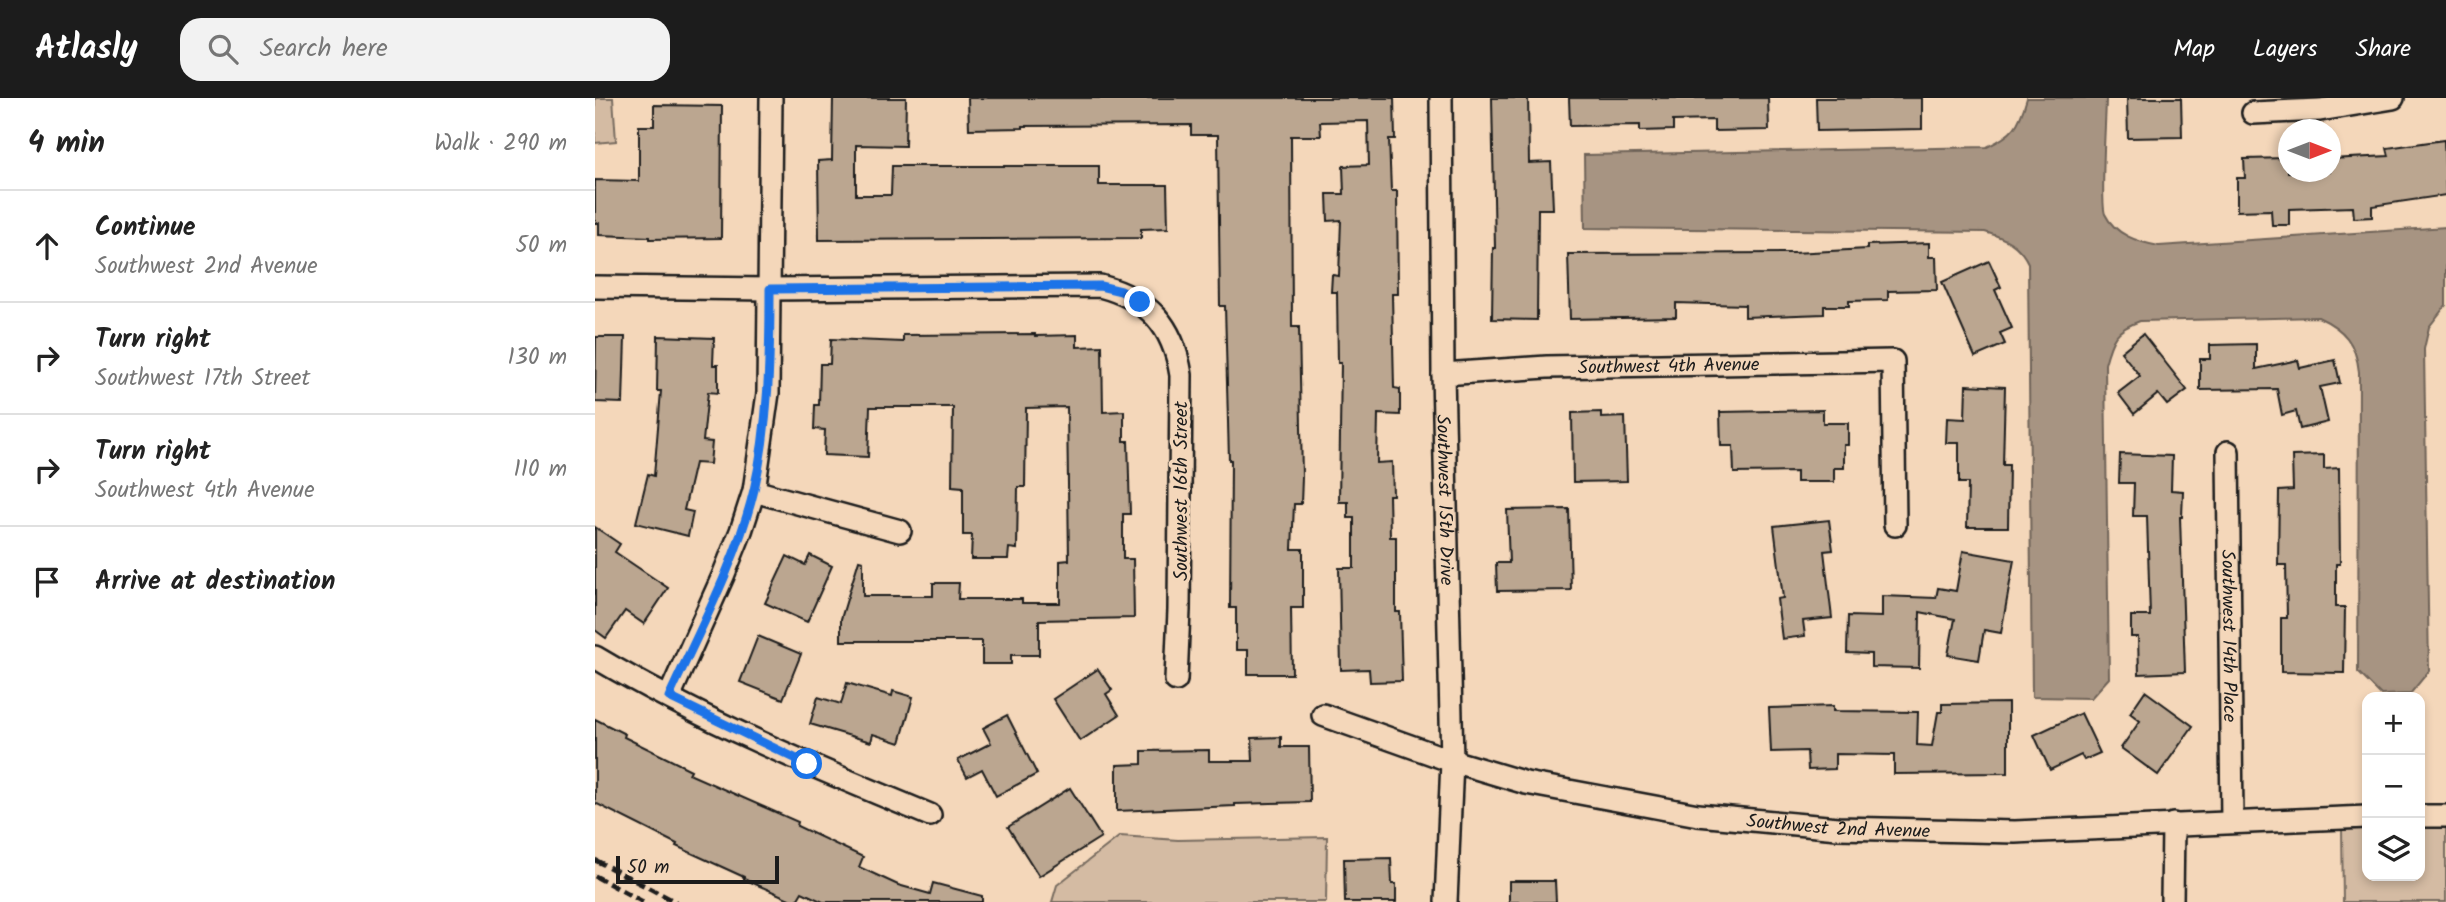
<!DOCTYPE html>
<meta charset="utf-8">
<style>
:root{--surface:#fff;--page:#f2f2f2;--text:#222;--muted:#767676;--line:#e0e0e0;--accent:#1c1c1c}
body{margin:0;font-family:Kalam,sans-serif;background:var(--page);color:var(--text)}
.controls{position:absolute;right:21px;bottom:21px;display:grid;overflow:hidden;border-radius:14px;box-shadow:0 4px 10px #0003}
.controls button{width:63px;height:63px;display:grid;place-items:center;padding:0;border:0;border-bottom:2px solid var(--line);background:var(--surface);color:var(--text);font:35px sans-serif}
.compass{position:absolute;left:1683px;top:21px;width:63px;height:63px;border-radius:50%;background:var(--surface);box-shadow:0 4px 10px #0003;rotate:90deg}
.scale{position:absolute;left:21px;bottom:18px;width:163px;box-sizing:border-box;padding-left:7px;border:4px solid #1c1c1c;border-top:0;font-size:19px;line-height:24px;white-space:nowrap;color:#1c1c1c;-webkit-text-stroke:5px #f4d7ba;paint-order:stroke}
.stop{position:absolute;width:21px;height:21px;margin:-16px;border:5px solid #1a73e8;border-radius:50%;background:#fff}
.stop.end{background:#1a73e8;border-color:#fff;box-shadow:0 2px 7px #0008}
.list{margin:0;padding:0;list-style:none}
h2{display:flex;justify-content:space-between;align-items:center;height:91px;margin:0;padding:0 28px;font-size:30px}
h2 small{font-size:23px;font-weight:400;color:var(--muted)}
.list li{display:grid;grid-template-columns:46px 1fr auto;gap:21px;align-items:center;box-sizing:border-box;height:112px;padding:0 28px;border-top:2px solid var(--line)}
.list b{display:block;font-size:26px;white-space:nowrap}
.list p{margin:0;font-size:23px;white-space:nowrap;color:var(--muted)}
.list em{font-size:23px;font-style:normal;color:var(--muted)}
.icon{flex:none;width:38px;height:38px;fill:none;stroke:currentColor;stroke-width:2;stroke-linecap:round;stroke-linejoin:round}
.map{position:relative;flex:none;width:1851px;height:804px;overflow:hidden}
header{display:flex;align-items:center;gap:42px;box-sizing:border-box;height:98px;padding:0 35px;background:var(--accent);color:#fff}
header strong{font-size:33px}
nav{display:flex;gap:38px;margin-inline-start:auto;font-size:24px}
.search{width:490px;height:63px;background:var(--page);display:flex;align-items:center;gap:18px;box-sizing:border-box;padding:0 24px;border-radius:21px;color:var(--muted);font-size:26px}
main{display:flex}
aside{flex:1;background:var(--surface)}
.map>svg:first-child{display:block}
.green{fill:#d4bba3;stroke:#786c60;stroke-width:2}
.water{fill:#a79482;stroke:#6f6459;stroke-width:2}
.building{fill:#bba690;stroke:#1c1c1c;stroke-width:2}
.lines{fill:none;stroke-linecap:round;stroke-linejoin:round}
.minor-casing{stroke:#1c1c1c;stroke-width:26}
.minor{stroke:#f4d7ba;stroke-width:21}
.rail{stroke:#1c1c1c;stroke-width:5;stroke-dasharray:10 5;stroke-linecap:butt}
.route{stroke:#1a73e8;stroke-width:9}
.labels{text-anchor:middle;stroke-width:7;stroke-linejoin:round;paint-order:stroke}
.street-label{font-size:19px;fill:#1c1c1c;stroke:#f4d7ba}
</style>
<header>
<strong>Atlasly</strong>
<div class="search"><svg class="icon" aria-label="search" viewBox="0 0 24 24"><circle cx="10" cy="10" r="6"/><path d="M15 15l6 6"/></svg>Search here</div>
<nav><a>Map</a><a>Layers</a><a>Share</a></nav>
</header>
<main>
<aside>
<h2>4 min<small>Walk · 290 m</small></h2>
<ul class="list">
<li><svg class="icon" aria-label="ahead" viewBox="0 0 24 24"><path d="M12 20V5M6 11l6-6 6 6"/></svg><div><b>Continue</b><p>Southwest 2nd Avenue</p></div><em>50 m</em></li>
<li><svg class="icon" aria-label="right" viewBox="0 0 24 24"><path d="M7 20v-9h11M14 6l5 5-5 5"/></svg><div><b>Turn right</b><p>Southwest 17th Street</p></div><em>130 m</em></li>
<li><svg class="icon" aria-label="right" viewBox="0 0 24 24"><path d="M7 20v-9h11M14 6l5 5-5 5"/></svg><div><b>Turn right</b><p>Southwest 4th Avenue</p></div><em>110 m</em></li>
<li><svg class="icon" aria-label="arrive" viewBox="0 0 24 24"><path d="M6 21V4h12l-3 4 3 4H6"/></svg><div><b>Arrive at destination</b></div></li>
</ul>
</aside>
<div class="map">
<svg width="1851" height="804" viewBox="0 0 1851 804">
<rect width="100%" height="100%" fill="#f4d7ba"/>
<filter id="ink" filterUnits="userSpaceOnUse"><feTurbulence type="fractalNoise" baseFrequency=".0143" numOctaves="2"/><feDisplacementMap in="SourceGraphic" scale="14" xChannelSelector="R" yChannelSelector="G"/><feConvolveMatrix kernelMatrix="1 2 1 2 8 2 1 2 1" color-interpolation-filters="sRGB"/></filter>
<g filter="url(#ink)">
<g class="green">
<path d="M 0,0 L 18,0 L 21,43 L 0,45 Z"/>
<path d="M 1851,727 L 1851,804 L 1748,804 L 1747,729 L 1772,728 L 1772,778 L 1825,778 L 1825,728 Z"/>
<path d="M 525,738 L 583,742 L 732,739 L 731,804 L 457,804 L 462,787 Z"/>
</g>
<path class="water" d="M 1432,0 L 1511,0 C 1511,18 1505,105 1510,116 C 1520,137 1543,144 1564,148 L 1851,129 L 1851,207 L 1834,229 L 1829,251 L 1834,573 L 1815,596 L 1786,597 L 1763,574 L 1764,274 C 1761,245 1749,231 1723,219 L 1545,223 C 1520,232 1517,240 1510,266 L 1514,580 L 1496,600 L 1437,599 L 1433,165 C 1424,146 1410,140 1390,134 L 990,130 L 989,57 L 1392,49 C 1419,36 1424,28 1432,0 Z"/>
<g class="building">
<path d="M 238,0 L 311,0 L 310,48 L 261,47 L 261,97 L 296,97 L 297,68 L 504,68 L 504,87 L 572,87 L 573,130 L 546,131 L 546,140 L 224,142 L 223,63 L 237,62 Z"/>
<path d="M 373,0 L 799,0 L 800,41 L 794,41 L 796,93 L 802,93 L 803,196 L 797,196 L 799,290 L 805,291 L 805,317 L 783,316 L 782,365 L 797,364 L 798,397 L 794,397 L 795,439 L 801,439 L 801,514 L 805,514 L 807,583 L 775,584 L 774,571 L 746,572 L 744,470 L 759,470 L 759,420 L 753,420 L 753,404 L 744,404 L 746,265 L 743,265 L 742,194 L 736,194 L 737,177 L 744,178 L 746,122 L 733,123 L 732,96 L 749,96 L 748,68 L 774,67 L 773,23 L 725,24 L 726,38 L 696,38 L 697,229 L 704,229 L 707,379 L 706,406 L 699,406 L 697,451 L 708,451 L 708,510 L 696,510 L 697,576 L 653,576 L 653,552 L 641,552 L 641,510 L 635,510 L 636,362 L 634,362 L 630,208 L 625,208 L 623,37 L 596,37 L 596,27 L 428,28 L 428,30 L 374,31 Z"/>
<path d="M 897,0 L 933,0 L 934,65 L 956,64 L 958,111 L 943,111 L 942,222 L 897,221 L 898,150 L 900,150 Z"/>
<path d="M 974,0 L 1173,0 L 1174,32 L 1119,33 L 1119,22 L 1078,23 L 1078,32 L 1045,33 L 1045,27 L 975,28 Z"/>
<path d="M 1221,0 L 1327,0 L 1327,31 L 1222,33 Z"/>
<path d="M 1532,0 L 1586,0 L 1587,39 L 1533,40 Z"/>
<path d="M 59,7 L 127,8 L 126,140 L 55,141 L 55,139 L 4,137 L 4,125 L 0,125 L 0,82 L 44,83 L 44,28 L 59,28 Z"/>
<path d="M 1849,42 L 1851,97 L 1777,108 L 1777,119 L 1759,120 L 1758,109 L 1694,111 L 1694,127 L 1677,127 L 1676,112 L 1642,113 L 1642,80 L 1650,80 L 1649,61 L 1693,60 L 1693,74 L 1735,74 L 1735,61 L 1794,58 L 1792,50 Z"/>
<path d="M 1334,145 L 1334,159 L 1341,159 L 1342,192 L 1293,193 L 1293,202 L 1254,203 L 1254,208 L 1229,208 L 1229,216 L 1150,219 L 1150,207 L 1081,205 L 1081,219 L 975,221 L 973,156 L 1198,155 L 1272,151 L 1272,147 Z"/>
<path d="M 1394,163 L 1406,189 L 1400,192 L 1417,230 L 1405,235 L 1410,246 L 1380,259 L 1347,184 Z"/>
<path d="M 440,236 L 440,238 L 482,237 L 482,249 L 507,248 L 508,314 L 529,313 L 529,343 L 533,343 L 535,416 L 528,416 L 528,461 L 538,461 L 539,520 L 444,522 L 444,557 L 416,557 L 416,566 L 387,566 L 387,543 L 246,543 L 246,521 L 264,462 L 268,463 L 268,498 L 338,498 L 338,485 L 364,485 L 363,501 L 427,501 L 427,505 L 465,505 L 465,463 L 474,462 L 472,309 L 431,310 L 430,389 L 423,389 L 422,451 L 414,450 L 413,461 L 376,461 L 377,437 L 368,437 L 368,389 L 357,388 L 358,309 L 275,309 L 273,359 L 229,357 L 230,332 L 219,331 L 220,307 L 224,307 L 225,266 L 235,266 L 236,241 L 308,244 L 308,237 Z"/>
<path d="M 1548,236 L 1592,292 L 1572,307 L 1563,296 L 1539,316 L 1523,295 L 1545,278 L 1526,254 Z"/>
<path d="M 63,238 L 119,240 L 118,267 L 123,267 L 123,295 L 113,294 L 108,343 L 117,344 L 115,366 L 100,365 L 89,412 L 98,414 L 93,438 L 41,425 L 53,376 L 59,378 L 66,293 L 62,293 Z"/>
<path d="M 1,239 L 30,239 L 28,305 L 0,304 Z"/>
<path d="M 1661,246 L 1661,271 L 1703,262 L 1705,270 L 1740,262 L 1745,285 L 1725,289 L 1733,324 L 1705,331 L 1701,313 L 1687,317 L 1682,291 L 1605,292 L 1605,261 L 1615,261 L 1615,247 Z"/>
<path d="M 1371,287 L 1410,289 L 1408,367 L 1414,367 L 1413,429 L 1372,429 L 1373,385 L 1364,385 L 1364,345 L 1351,345 L 1352,320 L 1370,321 Z"/>
<path d="M 1228,312 L 1228,325 L 1253,325 L 1253,347 L 1249,347 L 1249,370 L 1239,370 L 1239,384 L 1201,384 L 1201,374 L 1139,375 L 1138,348 L 1126,348 L 1125,314 Z"/>
<path d="M 1006,314 L 1006,320 L 1030,319 L 1032,383 L 978,384 L 977,315 Z"/>
<path d="M 1525,356 L 1577,358 L 1576,392 L 1588,393 L 1587,419 L 1585,419 L 1590,574 L 1544,576 L 1543,539 L 1536,539 L 1536,518 L 1555,518 L 1552,418 L 1538,418 L 1539,385 L 1524,385 Z"/>
<path d="M 1729,357 L 1729,371 L 1744,370 L 1745,466 L 1741,466 L 1741,509 L 1750,509 L 1749,575 L 1686,574 L 1686,520 L 1692,520 L 1691,467 L 1683,467 L 1684,393 L 1698,392 L 1697,358 Z"/>
<path d="M 974,411 L 976,492 L 902,493 L 901,465 L 914,465 L 912,412 Z"/>
<path d="M 1234,422 L 1238,452 L 1229,453 L 1237,520 L 1208,523 L 1210,538 L 1187,541 L 1182,501 L 1188,500 L 1179,428 Z"/>
<path d="M 0,429 L 25,446 L 20,454 L 73,490 L 49,526 L 30,513 L 11,540 L 0,532 Z"/>
<path d="M 1368,453 L 1419,462 L 1406,535 L 1389,532 L 1384,562 L 1353,557 L 1360,521 L 1325,514 L 1324,570 L 1276,569 L 1276,556 L 1252,555 L 1253,518 L 1287,519 L 1287,498 L 1341,500 L 1343,490 L 1361,493 Z"/>
<path d="M 215,457 L 237,468 L 212,524 L 170,505 L 192,458 L 210,467 Z"/>
<path d="M 163,538 L 206,556 L 188,601 L 145,584 Z"/>
<path d="M 503,571 L 517,592 L 511,596 L 524,617 L 485,643 L 458,601 Z"/>
<path d="M 252,585 L 297,598 L 298,593 L 318,599 L 305,645 L 278,636 L 276,644 L 215,626 L 223,599 L 246,606 Z"/>
<path d="M 1550,593 L 1598,628 L 1563,677 L 1526,650 L 1545,623 L 1535,615 Z"/>
<path d="M 1413,605 L 1413,675 L 1299,676 L 1299,657 L 1240,656 L 1240,671 L 1213,672 L 1212,653 L 1176,654 L 1174,610 L 1238,608 L 1238,613 L 1323,614 L 1322,647 L 1337,648 L 1343,614 L 1347,614 L 1347,606 Z"/>
<path d="M 1486,615 L 1505,655 L 1489,662 L 1486,657 L 1455,672 L 1439,637 Z"/>
<path d="M 412,617 L 442,676 L 401,698 L 387,671 L 372,679 L 363,662 L 396,645 L 388,630 Z"/>
<path d="M 0,621 L 30,636 L 29,639 L 96,672 L 94,676 L 203,724 L 202,728 L 268,759 L 264,769 L 303,787 L 335,796 L 338,785 L 387,798 L 387,804 L 228,804 L 207,794 L 201,804 L 149,781 L 149,779 L 81,748 L 82,746 L 0,705 Z"/>
<path d="M 686,639 L 686,649 L 714,649 L 715,704 L 640,706 L 640,708 L 522,713 L 522,667 L 547,666 L 547,653 L 614,652 L 614,663 L 658,663 L 657,640 Z"/>
<path d="M 475,690 L 506,739 L 444,778 L 413,729 Z"/>
<path d="M 796,760 L 797,786 L 801,786 L 801,804 L 750,804 L 749,761 Z"/>
<path d="M 914,783 L 960,783 L 961,804 L 914,804 Z"/>
</g>
<g class="lines">
<g class="minor-casing">
<g id="minor">
<path id="s1" d="M 846,0 L 848,276 L 857,663 L 851,804"/>
<path d="M 1658,15 L 1725,12 L 1798,0"/>
<path d="M 0,189 L 175,191 L 505,188 C 554,201 578,227 586,277 L 584,512 L 581,582"/>
<path id="s2" d="M 848,276 L 952,269 L 1298,263 L 1300,427"/>
<path id="s3" d="M 1633,354 L 1637,723"/>
<path d="M 159,393 L 305,433"/>
<path d="M 0,559 C 106,622 221,670 335,717"/>
<path d="M 74,599 L 128,478 L 146,433 L 159,393 L 173,295 L 176,0"/>
<path id="s4" d="M 728,617 L 857,663 L 931,685 L 1103,717 L 1243,730 L 1420,734 L 1772,719"/>
<path d="M 1825,718 L 1851,718"/>
<path d="M 1577,804 L 1578,726"/>
</g>
</g>
<use href="#minor" class="minor"/>
<g class="rail">
<path d="M 0,762 L 81,804"/>
<path d="M 0,778 L 48,804"/>
</g>
</g>
</g>
<g class="lines" filter="url(#ink)">
<path class="route" d="M 212,666 L 74,599 C 104,533 142,463 159,392 C 174,327 175,258 175,191 L 505,188 L 526,193 L 545,204"/>
</g>
<g class="labels">
<g class="street-label">
<text dy="7" stroke="none"><textPath href="#s2" startOffset="226">Southwest 4th Avenue</textPath></text>
<text transform="translate(585 393) rotate(-90)" y="7">Southwest 16th Street</text>
<text dy="7" stroke="none"><textPath href="#s1" startOffset="402">Southwest 15th Drive</textPath></text>
<text dy="7" stroke="none"><textPath href="#s3" startOffset="184">Southwest 14th Place</textPath></text>
<text dy="7" stroke="none"><textPath href="#s4" startOffset="530">Southwest 2nd Avenue</textPath></text>
</g>
</g>
</svg>
<div class="controls">
<button>+</button>
<button>−</button>
<button><svg class="icon" aria-label="layers" viewBox="0 0 24 24"><path d="M12 4l9 5-9 5-9-5zM3 14l9 5 9-5"/></svg></button>
</div>
<svg class="compass" viewBox="-18 -18 36 36"><path d="M0-13l5 13h-10z" fill="#e53935"/><path d="M0 13l5-13h-10z" fill="#767676"/></svg>
<div class="scale">50 m</div>
<div class="stop" style="left:212px;top:666px"></div>
<div class="stop end" style="left:545px;top:204px"></div>
</div>
</main>
